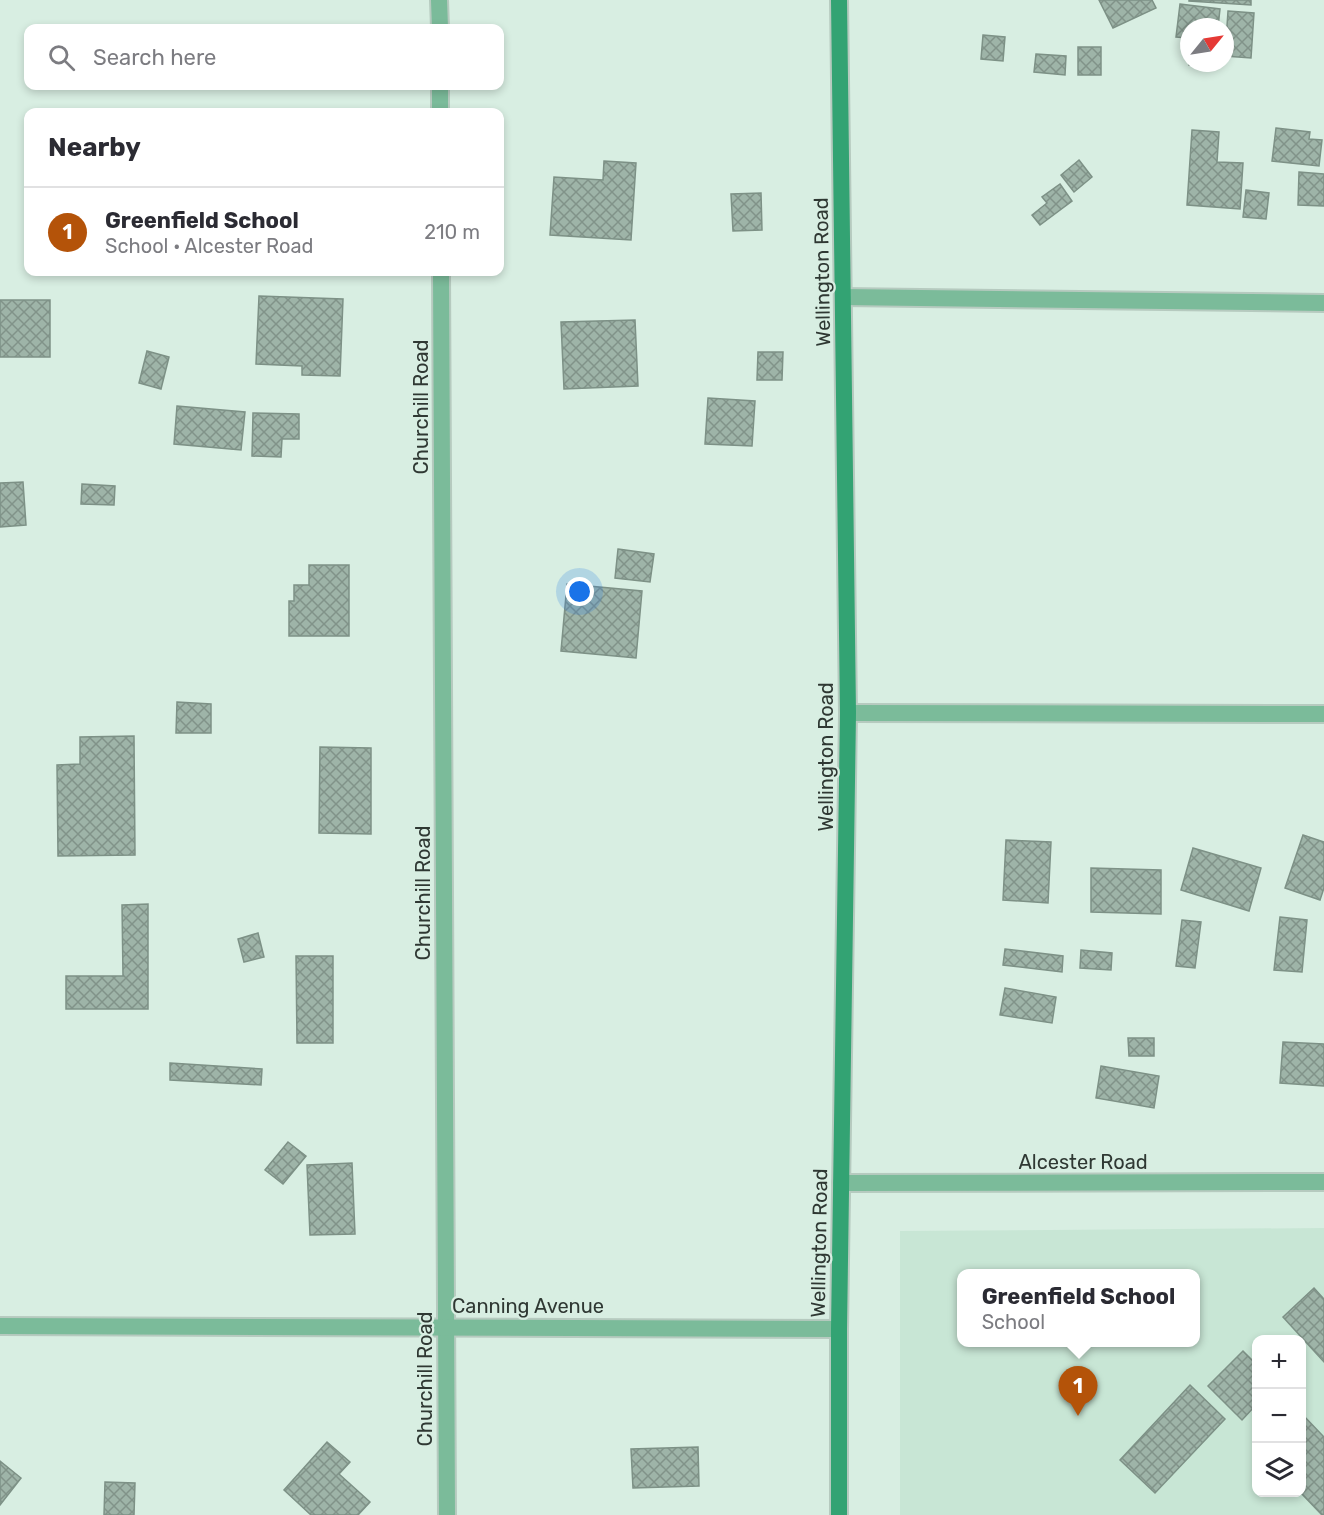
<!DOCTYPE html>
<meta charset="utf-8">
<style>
:root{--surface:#fff;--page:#f2f2f3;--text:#2b2b33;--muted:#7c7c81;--line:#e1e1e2;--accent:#b45309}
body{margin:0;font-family:Rubik,sans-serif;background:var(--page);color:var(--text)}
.controls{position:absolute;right:18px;bottom:18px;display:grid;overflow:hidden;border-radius:12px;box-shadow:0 3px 9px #0003}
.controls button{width:54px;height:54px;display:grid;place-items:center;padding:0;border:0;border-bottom:2px solid var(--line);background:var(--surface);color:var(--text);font:30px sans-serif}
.compass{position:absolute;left:1180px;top:18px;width:54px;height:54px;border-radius:50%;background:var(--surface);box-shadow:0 3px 9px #0003;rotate:60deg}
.you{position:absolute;left:580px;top:592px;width:21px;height:21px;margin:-15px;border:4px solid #fff;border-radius:50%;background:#1a73e8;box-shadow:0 0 0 9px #1a73e833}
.badge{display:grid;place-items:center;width:39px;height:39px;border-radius:50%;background:var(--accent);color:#fff;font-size:20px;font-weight:700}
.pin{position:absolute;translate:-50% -50px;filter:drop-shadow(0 2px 3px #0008)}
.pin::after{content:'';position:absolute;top:32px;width:21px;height:18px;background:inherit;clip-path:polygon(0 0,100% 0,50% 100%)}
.popup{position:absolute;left:957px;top:1269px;width:243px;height:78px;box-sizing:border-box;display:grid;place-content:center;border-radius:12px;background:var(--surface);filter:drop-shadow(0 2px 4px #0005);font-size:20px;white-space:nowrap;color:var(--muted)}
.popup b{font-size:22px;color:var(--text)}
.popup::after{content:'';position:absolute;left:50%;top:100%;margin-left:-12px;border:12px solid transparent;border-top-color:var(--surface)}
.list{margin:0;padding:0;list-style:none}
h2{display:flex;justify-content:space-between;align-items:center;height:78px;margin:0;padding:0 24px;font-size:26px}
h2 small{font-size:20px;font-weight:400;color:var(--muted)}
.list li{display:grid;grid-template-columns:39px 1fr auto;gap:18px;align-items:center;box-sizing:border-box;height:90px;padding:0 24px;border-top:2px solid var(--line)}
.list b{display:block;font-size:22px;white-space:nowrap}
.list p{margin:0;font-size:20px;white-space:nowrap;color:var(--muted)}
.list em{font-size:20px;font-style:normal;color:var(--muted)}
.icon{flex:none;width:33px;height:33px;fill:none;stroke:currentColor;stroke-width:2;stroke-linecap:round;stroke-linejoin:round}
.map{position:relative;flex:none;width:1324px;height:1515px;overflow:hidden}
.search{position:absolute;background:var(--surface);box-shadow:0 3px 9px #0003;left:24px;top:24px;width:480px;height:66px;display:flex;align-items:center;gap:15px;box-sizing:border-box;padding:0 21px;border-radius:12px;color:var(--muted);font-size:22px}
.panel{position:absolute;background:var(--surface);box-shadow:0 3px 9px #0003;left:24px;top:108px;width:480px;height:168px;border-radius:12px}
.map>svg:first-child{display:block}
.built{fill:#c8e6d5;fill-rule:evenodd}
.building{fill:url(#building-cross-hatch);stroke:#7d9186;stroke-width:1.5}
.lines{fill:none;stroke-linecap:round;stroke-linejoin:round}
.minor-casing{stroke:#b6cabf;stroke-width:20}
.secondary-casing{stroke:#b6cabf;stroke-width:20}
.minor{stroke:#7bbb9a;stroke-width:16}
.secondary{stroke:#33a373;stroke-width:16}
.labels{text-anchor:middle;stroke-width:4.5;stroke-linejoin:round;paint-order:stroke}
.street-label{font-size:20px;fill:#2f3833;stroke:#d8eee2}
</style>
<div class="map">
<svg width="1324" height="1515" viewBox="0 0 1324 1515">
<defs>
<pattern id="building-cross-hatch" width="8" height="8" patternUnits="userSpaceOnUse" patternTransform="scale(1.5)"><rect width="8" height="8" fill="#9eb4a8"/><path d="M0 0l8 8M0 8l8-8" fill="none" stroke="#819389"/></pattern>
</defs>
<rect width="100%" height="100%" fill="#d8eee2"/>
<path class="built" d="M 1324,1228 L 1324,1515 L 900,1515 L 900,1231 ZM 961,1274 L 1195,1274 L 1195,1342 L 961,1342 ZM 1256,1340 L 1302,1340 L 1302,1492 L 1256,1492 Z"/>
<g class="building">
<path d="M 1099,0 L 1152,0 L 1156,8 L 1113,28 Z"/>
<path d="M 1189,0 L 1251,0 L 1251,5 L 1189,1 Z"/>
<path d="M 1180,4 L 1220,9 L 1218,27 L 1189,27 L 1189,38 L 1176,37 Z"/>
<path d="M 1228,11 L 1254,13 L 1251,58 L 1225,56 Z"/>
<path d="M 983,35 L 1005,37 L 1003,61 L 981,59 Z"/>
<rect x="1078" y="47" width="23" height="28"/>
<path d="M 1036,54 L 1066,56 L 1065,75 L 1034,72 Z"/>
<path d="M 1189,63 L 1216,63 L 1216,67 L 1189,65 Z"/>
<path d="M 1276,128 L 1310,132 L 1309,139 L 1322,140 L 1319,166 L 1272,161 Z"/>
<path d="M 1192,130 L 1219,132 L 1217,162 L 1243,163 L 1240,209 L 1187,205 Z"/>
<path d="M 1079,160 L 1092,177 L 1074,192 L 1061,175 Z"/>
<path d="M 604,161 L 636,163 L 631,240 L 550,235 L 554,177 L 603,180 Z"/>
<path d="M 1299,172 L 1324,174 L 1324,206 L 1298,205 Z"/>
<path d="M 1060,184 L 1072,201 L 1040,225 L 1032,215 L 1047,203 L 1042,197 Z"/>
<path d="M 1246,190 L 1269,193 L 1266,219 L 1243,217 Z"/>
<path d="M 761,193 L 762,230 L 733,231 L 731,194 Z"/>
<path d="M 259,296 L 343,299 L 340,376 L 302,375 L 302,366 L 256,364 Z"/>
<rect x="0" y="300" width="50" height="57"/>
<path d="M 635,320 L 638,386 L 564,389 L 561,322 Z"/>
<path d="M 147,351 L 169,357 L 161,389 L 139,383 Z"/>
<path d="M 758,352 L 783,352 L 782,380 L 757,380 Z"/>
<path d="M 708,398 L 755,401 L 752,446 L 705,444 Z"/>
<path d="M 177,406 L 245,412 L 241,450 L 174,444 Z"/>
<path d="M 253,413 L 299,414 L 299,439 L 282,439 L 281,457 L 252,456 Z"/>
<path d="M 23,482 L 26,525 L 0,527 L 0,483 Z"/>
<path d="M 82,484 L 115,486 L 114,505 L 81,504 Z"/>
<path d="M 618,549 L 654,554 L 650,582 L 615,578 Z"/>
<path d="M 309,565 L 349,565 L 349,636 L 289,636 L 289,601 L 294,601 L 294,585 L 309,585 Z"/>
<path d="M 567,584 L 642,591 L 636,658 L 561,651 Z"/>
<path d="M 177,702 L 211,704 L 211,733 L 176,733 Z"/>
<path d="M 134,736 L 135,855 L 58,856 L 57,765 L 80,764 L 80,737 Z"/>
<path d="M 320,747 L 371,748 L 371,834 L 319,833 Z"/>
<path d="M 1303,835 L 1324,842 L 1324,888 L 1320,900 L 1285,888 Z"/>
<path d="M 1006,840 L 1051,842 L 1048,903 L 1003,900 Z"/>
<path d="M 1193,848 L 1261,868 L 1249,911 L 1181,890 Z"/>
<path d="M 1091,868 L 1161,870 L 1161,914 L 1091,912 Z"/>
<path d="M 148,904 L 148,1009 L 66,1009 L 66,976 L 123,976 L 122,905 Z"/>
<path d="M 1280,917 L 1307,920 L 1302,972 L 1274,970 Z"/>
<path d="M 1182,920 L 1201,922 L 1195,968 L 1176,966 Z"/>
<path d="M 258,933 L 264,957 L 244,962 L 238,939 Z"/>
<path d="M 1005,949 L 1063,956 L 1062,972 L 1003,965 Z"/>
<path d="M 1081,950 L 1112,953 L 1111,970 L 1080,968 Z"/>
<path d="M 296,956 L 333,956 L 333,1043 L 297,1043 Z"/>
<path d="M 1005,988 L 1056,997 L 1052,1023 L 1000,1015 Z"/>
<path d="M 1128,1038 L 1154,1038 L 1154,1056 L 1129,1056 Z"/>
<path d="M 1283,1042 L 1324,1044 L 1324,1086 L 1280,1083 Z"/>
<path d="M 170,1063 L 262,1069 L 261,1085 L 170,1080 Z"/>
<path d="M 1101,1066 L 1159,1076 L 1154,1108 L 1096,1098 Z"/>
<path d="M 288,1142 L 306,1156 L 283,1184 L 265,1170 Z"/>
<path d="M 352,1163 L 355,1234 L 310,1235 L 307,1165 Z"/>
<path d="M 1314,1288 L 1324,1299 L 1324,1362 L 1283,1317 Z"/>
<path d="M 1243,1351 L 1256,1364 L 1256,1405 L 1242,1420 L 1208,1386 Z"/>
<path d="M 1190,1385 L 1225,1419 L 1155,1493 L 1120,1460 Z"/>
<path d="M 1302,1414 L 1324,1437 L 1324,1515 L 1322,1515 L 1300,1492 L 1302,1492 Z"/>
<path d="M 327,1442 L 350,1462 L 339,1474 L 370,1502 L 358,1515 L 311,1515 L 284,1490 Z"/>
<path d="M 698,1447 L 699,1486 L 633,1488 L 631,1449 Z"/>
<path d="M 0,1461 L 21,1478 L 0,1505 Z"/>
<path d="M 105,1482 L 135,1483 L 134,1515 L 104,1515 Z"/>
</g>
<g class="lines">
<g class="minor-casing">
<g id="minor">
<path d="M 439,0 L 440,28"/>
<path d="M 440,86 L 440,112"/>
<path d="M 441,272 L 447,1515"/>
<path d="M 843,297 L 1324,303"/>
<path d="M 848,713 L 1324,714"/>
<path d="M 841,1183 L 1324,1182"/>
<path d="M 0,1326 L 839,1329"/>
</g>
</g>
<g class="secondary-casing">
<path id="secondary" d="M 839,1515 L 839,1329 L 848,713 L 839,0"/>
</g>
<use href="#minor" class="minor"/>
<use href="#secondary" class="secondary"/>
</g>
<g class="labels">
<g class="street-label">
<text transform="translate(822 272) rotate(-91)" y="7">Wellington Road</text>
<text transform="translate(421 407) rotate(-90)" y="7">Churchill Road</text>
<text transform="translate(826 757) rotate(-90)" y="7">Wellington Road</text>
<text transform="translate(423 893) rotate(-90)" y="7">Churchill Road</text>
<text x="1083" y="1169">Alcester Road</text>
<text transform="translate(819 1243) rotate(-89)" y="7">Wellington Road</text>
<text x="528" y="1313">Canning Avenue</text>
<text transform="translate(425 1379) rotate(-90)" y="7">Churchill Road</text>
</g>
</g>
</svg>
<div class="controls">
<button>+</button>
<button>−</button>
<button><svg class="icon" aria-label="layers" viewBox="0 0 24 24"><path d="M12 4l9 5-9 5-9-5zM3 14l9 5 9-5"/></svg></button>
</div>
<svg class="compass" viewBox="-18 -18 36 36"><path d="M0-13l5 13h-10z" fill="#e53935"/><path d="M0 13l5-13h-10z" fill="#7c7c81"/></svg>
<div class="you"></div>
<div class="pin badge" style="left:1078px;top:1416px">1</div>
<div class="popup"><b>Greenfield School</b>School</div>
<div class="search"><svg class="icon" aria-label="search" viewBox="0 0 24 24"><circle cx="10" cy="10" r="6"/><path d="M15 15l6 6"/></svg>Search here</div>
<section class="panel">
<h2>Nearby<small></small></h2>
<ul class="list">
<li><span class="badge">1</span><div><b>Greenfield School</b><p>School · Alcester Road</p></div><em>210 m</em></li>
</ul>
</section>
</div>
